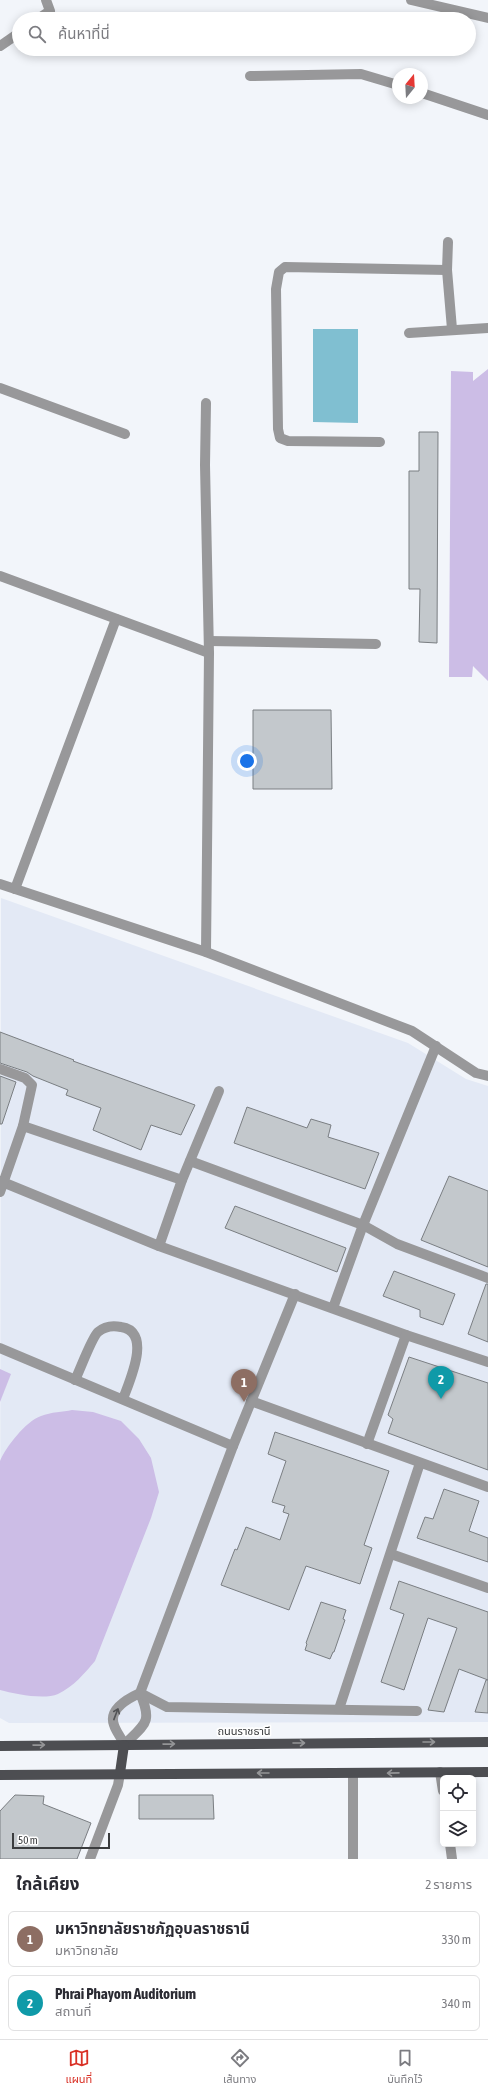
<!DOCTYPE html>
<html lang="th">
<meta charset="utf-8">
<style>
:root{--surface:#fff;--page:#f2f2f3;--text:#2b2b33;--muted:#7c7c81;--line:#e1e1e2;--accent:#d93025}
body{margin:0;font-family:"Asap Condensed","Noto Sans Thai",sans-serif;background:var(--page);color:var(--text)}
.controls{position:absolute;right:12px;bottom:12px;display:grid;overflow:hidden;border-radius:6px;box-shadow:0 2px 10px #0003}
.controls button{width:36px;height:36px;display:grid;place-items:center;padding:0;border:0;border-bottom:1px solid var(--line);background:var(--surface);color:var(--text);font:20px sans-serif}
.compass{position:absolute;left:392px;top:68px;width:36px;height:36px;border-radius:50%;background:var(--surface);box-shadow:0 2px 10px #0003;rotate:18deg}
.scale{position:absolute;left:12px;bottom:10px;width:98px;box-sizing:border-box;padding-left:4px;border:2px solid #3a3c3e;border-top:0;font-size:11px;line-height:14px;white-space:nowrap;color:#3a3c3e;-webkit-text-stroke:3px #fff;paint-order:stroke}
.you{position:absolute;left:247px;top:761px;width:14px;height:14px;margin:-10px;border:3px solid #fff;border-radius:50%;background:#1a73e8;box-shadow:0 0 0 6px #1a73e833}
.badge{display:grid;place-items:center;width:26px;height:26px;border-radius:50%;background:var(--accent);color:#fff;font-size:13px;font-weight:700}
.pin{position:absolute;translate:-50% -33px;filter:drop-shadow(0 1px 2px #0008)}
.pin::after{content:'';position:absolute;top:21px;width:14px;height:12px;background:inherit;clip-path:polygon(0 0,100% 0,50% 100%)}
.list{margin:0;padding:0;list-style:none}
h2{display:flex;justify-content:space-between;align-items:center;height:52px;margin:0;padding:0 16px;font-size:17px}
h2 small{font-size:13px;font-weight:400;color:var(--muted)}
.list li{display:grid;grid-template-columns:26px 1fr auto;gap:12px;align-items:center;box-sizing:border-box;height:56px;margin:0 8px 8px;padding:0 8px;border:1px solid var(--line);border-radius:6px}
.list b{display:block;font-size:15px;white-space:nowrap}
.list p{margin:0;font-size:13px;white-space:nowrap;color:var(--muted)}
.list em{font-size:13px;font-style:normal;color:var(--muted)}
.icon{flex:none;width:22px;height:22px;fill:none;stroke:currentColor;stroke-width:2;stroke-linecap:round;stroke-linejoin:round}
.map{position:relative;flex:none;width:488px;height:1859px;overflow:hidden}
.search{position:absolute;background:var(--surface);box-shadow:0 2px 10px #0003;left:12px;right:12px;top:12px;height:44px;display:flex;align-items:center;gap:10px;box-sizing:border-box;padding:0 14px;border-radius:22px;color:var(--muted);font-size:15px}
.sheet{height:180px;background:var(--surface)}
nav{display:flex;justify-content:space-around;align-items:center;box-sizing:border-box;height:56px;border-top:1px solid var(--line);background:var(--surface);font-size:11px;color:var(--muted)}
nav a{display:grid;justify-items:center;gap:2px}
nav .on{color:var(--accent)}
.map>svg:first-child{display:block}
.built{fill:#e3e9f5}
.green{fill:#ccbde6}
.water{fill:#80bfd1}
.building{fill:#c3c8cc;stroke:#7a7e82}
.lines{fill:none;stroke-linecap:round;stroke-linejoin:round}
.minor{stroke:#98989a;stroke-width:10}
.major{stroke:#4d4e52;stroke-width:10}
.oneway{stroke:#525355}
.oneway2{stroke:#949597}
.labels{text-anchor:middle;stroke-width:3.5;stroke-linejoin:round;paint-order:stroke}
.street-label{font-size:11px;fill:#3a3c3e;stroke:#fff}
</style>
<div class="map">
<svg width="488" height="1859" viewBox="0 0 488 1859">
<rect width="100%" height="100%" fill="#f2f5fa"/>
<path class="built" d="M 1,898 L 408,1043 L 466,1079 L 488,1086 L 488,1722 L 9,1723 L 0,1718 Z"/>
<g class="green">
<path d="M 488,369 L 488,681 L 473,666 L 472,677 L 449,677 L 451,371 L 473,372 L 473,381 Z"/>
<path d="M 0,1369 L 11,1374 L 0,1402 Z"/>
<path d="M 72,1410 L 93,1412 L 121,1421 L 139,1439 L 151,1458 L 159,1492 L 151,1518 L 95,1661 C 85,1673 73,1687 58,1694 C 44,1700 15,1694 0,1690 L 0,1461 C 6,1447 26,1421 41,1416 C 51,1412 63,1412 72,1410 Z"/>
</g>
<path class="water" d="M 313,329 L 358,329 L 358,423 L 313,422 Z"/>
<g class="building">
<path d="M 419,432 L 438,432 L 437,643 L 419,642 L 420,589 L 409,589 L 409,471 L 419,471 Z"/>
<path d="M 253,710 L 331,710 L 332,789 L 253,789 Z"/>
<path d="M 0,1032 L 74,1060 L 73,1061 L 195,1105 L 181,1135 L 151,1125 L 141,1150 L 93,1130 L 101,1108 L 66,1095 L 68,1090 L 33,1076 L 27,1072 L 0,1063 Z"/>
<path d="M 0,1076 L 16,1082 L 2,1124 L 0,1124 Z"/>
<path d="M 247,1107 L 307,1128 L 311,1119 L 331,1125 L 328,1137 L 379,1153 L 365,1189 L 234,1143 Z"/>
<path d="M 449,1176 L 488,1191 L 488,1267 L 421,1240 Z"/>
<path d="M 235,1206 L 346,1248 L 337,1272 L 225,1228 Z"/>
<path d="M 394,1271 L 455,1294 L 443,1325 L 420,1317 L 420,1310 L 383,1296 Z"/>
<path d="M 486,1284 L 488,1284 L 488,1342 L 468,1334 Z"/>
<path d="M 409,1357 L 488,1383 L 488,1470 L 388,1433 L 393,1419 L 388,1415 Z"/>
<path d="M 275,1432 L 389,1471 L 364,1545 L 372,1548 L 360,1584 L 306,1566 L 289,1610 L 221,1585 L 235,1549 L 237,1550 L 246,1527 L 280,1540 L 289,1514 L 283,1512 L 285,1506 L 272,1502 L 286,1461 L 268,1454 Z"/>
<path d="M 444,1489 L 479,1501 L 469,1531 L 488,1538 L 488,1562 L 417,1538 L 425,1517 L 433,1519 Z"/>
<path d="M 399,1581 L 488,1612 L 488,1680 L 459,1669 L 444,1712 L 428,1710 L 457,1628 L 428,1618 L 404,1690 L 381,1682 L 404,1614 L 390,1609 Z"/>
<path d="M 321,1602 L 346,1610 L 343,1619 L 345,1620 L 334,1652 L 333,1652 L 330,1659 L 305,1650 L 307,1644 L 306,1643 Z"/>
<path d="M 486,1680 L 488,1680 L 488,1713 L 475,1712 Z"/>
<path d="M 15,1795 L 44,1796 L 43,1804 L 91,1823 L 77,1859 L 0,1859 L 0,1811 Z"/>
<path d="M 139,1795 L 213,1795 L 214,1819 L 139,1819 Z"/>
</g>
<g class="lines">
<g class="minor">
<path d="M 411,0 L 488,18"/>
<path d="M 38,19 L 50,11 L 46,0"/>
<path d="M 0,46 L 19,33"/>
<path d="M 250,76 L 361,74 L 398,85"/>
<path d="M 422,93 L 488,115"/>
<path d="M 448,242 L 447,270 L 452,329"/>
<path d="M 409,333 L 488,328"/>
<path d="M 0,388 L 125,434"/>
<path d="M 380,442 L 288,441 L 280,438 L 278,429 L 276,289 L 279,272 L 285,267 L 447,270"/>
<path d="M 0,576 L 209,653"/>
<path d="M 209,641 L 376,644"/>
<path d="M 0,884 L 206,952 L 412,1031 L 476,1073 L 488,1076"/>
<path d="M 15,889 L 116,619"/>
<path d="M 206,952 L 209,653 L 205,465 L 206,403"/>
<path d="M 0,1069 L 25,1078 L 32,1085 L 23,1126"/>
<path d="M 190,1161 L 363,1225 L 397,1244 L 488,1278"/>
<path d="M 0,1181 L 159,1246 L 406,1335 L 488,1362"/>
<path d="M 0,1192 L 23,1126 L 182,1180"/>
<path d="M 159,1246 L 182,1180 L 219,1091"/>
<path d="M 333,1308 L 363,1225 L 436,1046"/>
<path d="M 0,1348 L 233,1446"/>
<path d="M 75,1380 C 80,1370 92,1337 98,1332 C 105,1326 112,1325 121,1327 C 153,1331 129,1382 123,1399"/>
<path d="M 251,1401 L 488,1487"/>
<path d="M 367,1444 L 406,1335"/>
<path d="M 391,1554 L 488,1588"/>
<path d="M 140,1693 C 129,1698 108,1709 114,1725 C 116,1732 122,1738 124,1745 C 145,1724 153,1723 140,1693 L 233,1446 L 295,1294"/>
<path d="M 140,1693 L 167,1707 L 417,1711"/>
<path d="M 339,1709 L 420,1463"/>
<path d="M 440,1772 L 443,1791"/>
<path d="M 353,1773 L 353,1859"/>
<path d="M 450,1844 L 452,1859"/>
<path d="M 90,1859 L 118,1785 L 120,1773"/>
</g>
<g class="major">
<path d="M 0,1746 L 488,1742"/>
<path d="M 120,1773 L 124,1745"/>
<path d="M 0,1775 L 488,1772"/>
</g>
</g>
<defs><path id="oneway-shaft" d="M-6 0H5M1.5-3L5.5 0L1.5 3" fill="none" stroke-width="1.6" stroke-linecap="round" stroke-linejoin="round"/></defs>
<use class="oneway" href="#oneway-shaft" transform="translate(116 1714) rotate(-69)"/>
<g class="oneway2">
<use href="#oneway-shaft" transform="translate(429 1742)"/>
<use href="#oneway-shaft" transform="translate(299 1743)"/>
<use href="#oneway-shaft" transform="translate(169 1744) rotate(-1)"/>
<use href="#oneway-shaft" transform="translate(39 1745) rotate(-1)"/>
<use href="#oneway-shaft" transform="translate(263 1773) rotate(180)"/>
<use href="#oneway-shaft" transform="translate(393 1773) rotate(179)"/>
</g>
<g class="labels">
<g class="street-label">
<text x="244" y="1735">ถนนราชธานี</text>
</g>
</g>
</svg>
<div class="controls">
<button><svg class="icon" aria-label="locate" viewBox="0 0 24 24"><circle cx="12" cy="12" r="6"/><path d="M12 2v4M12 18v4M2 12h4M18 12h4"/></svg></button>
<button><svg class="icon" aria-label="layers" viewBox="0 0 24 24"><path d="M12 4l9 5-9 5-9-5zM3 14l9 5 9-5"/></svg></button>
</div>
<svg class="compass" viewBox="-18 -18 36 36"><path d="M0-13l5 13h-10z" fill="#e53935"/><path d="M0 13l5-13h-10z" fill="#7c7c81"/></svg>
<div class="scale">50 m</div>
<div class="you"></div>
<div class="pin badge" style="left:244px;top:1402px;background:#8d6e63">1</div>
<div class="pin badge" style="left:441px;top:1399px;background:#0f9aa8">2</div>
<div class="search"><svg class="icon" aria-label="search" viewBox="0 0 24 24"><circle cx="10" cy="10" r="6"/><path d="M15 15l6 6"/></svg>ค้นหาที่นี่</div>
</div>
<section class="sheet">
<h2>ใกล้เคียง<small>2 รายการ</small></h2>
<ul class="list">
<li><span class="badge" style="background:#8d6e63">1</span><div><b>มหาวิทยาลัยราชภัฏอุบลราชธานี</b><p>มหาวิทยาลัย</p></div><em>330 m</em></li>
<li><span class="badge" style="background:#0f9aa8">2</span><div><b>Phrai Phayom Auditorium</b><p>สถานที่</p></div><em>340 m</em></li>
</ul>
</section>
<nav>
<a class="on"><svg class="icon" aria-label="map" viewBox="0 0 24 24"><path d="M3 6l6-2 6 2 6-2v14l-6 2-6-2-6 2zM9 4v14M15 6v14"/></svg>แผนที่</a>
<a><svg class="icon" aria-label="directions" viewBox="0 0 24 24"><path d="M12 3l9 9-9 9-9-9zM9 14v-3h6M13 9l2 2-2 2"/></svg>เส้นทาง</a>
<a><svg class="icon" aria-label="saved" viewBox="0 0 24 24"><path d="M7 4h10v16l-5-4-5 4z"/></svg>บันทึกไว้</a>
</nav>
